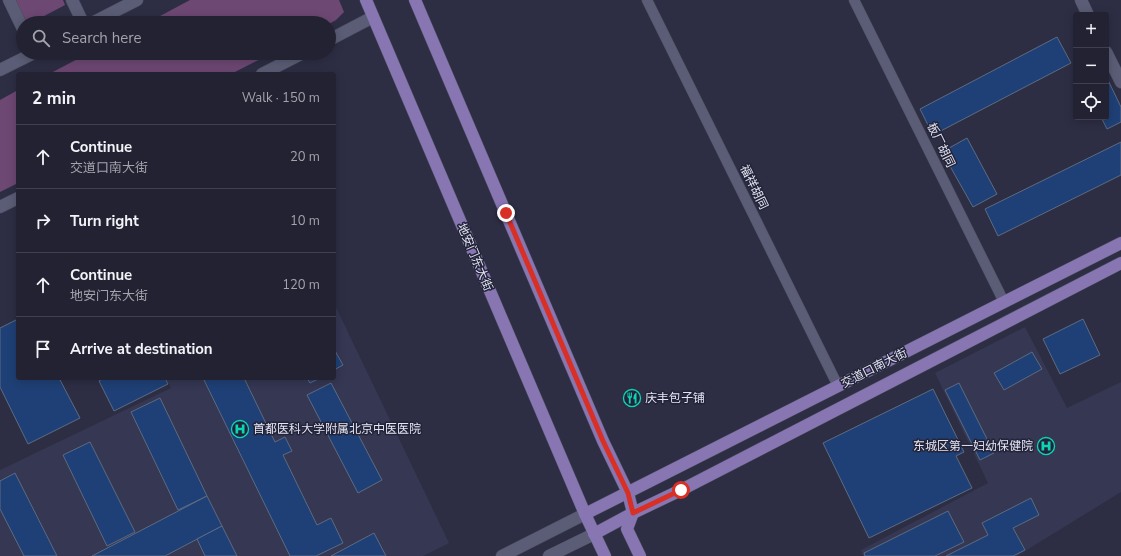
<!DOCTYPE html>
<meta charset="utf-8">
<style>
:root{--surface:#223;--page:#2e2f3f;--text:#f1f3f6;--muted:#a2a4ac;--line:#3f3f4e}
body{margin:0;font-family:"Nunito Sans","Noto Sans SC",sans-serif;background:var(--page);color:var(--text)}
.controls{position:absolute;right:12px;top:12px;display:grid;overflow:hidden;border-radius:4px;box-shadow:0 2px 10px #0003}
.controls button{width:36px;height:36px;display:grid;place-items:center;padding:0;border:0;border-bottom:1px solid var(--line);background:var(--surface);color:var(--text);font:20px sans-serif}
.stop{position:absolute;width:12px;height:12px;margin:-9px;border:3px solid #d93025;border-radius:50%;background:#fff}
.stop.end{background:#d93025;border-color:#fff;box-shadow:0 1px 4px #0008}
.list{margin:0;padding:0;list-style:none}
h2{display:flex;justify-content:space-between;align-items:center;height:52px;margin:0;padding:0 16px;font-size:17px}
h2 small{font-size:13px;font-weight:400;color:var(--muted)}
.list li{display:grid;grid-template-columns:26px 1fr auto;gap:12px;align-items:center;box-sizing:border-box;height:64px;padding:0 16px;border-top:1px solid var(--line)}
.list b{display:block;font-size:15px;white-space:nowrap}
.list p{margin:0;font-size:13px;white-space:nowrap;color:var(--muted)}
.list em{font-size:13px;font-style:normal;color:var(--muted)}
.icon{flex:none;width:22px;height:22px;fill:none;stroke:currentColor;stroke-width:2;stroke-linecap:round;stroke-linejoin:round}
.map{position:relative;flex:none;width:1121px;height:556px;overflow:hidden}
.search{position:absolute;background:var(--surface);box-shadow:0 2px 10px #0003;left:16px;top:16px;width:320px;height:44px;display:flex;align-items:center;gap:10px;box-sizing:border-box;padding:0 14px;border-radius:22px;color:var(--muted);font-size:15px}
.panel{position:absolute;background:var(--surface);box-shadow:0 2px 10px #0003;left:16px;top:72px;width:320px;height:308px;border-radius:4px}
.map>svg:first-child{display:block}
.built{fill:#353753}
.green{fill:#6d4873}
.building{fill:#1f4076;stroke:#5d6b81}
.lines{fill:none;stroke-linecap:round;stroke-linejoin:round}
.lane-casing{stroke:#4a4c5e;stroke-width:11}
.street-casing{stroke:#4a4c5e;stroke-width:13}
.secondary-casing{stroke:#4a4c5e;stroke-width:13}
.primary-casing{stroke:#4a4c5e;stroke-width:13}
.path{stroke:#6c6d80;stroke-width:2.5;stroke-dasharray:1 3;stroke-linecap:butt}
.lane{stroke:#5a5d75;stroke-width:10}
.street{stroke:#5a5d75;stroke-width:12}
.secondary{stroke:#5a5d75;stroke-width:12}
.primary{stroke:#8876b2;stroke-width:12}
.route{stroke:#d93025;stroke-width:5}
.labels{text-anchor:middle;stroke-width:3;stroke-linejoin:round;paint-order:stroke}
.street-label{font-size:12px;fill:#e2e4f2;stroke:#232439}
.poi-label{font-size:12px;fill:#e2e4f2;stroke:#232439;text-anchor:start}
</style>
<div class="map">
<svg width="1121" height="556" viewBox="0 0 1121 556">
<rect width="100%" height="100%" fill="#2d2e44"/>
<g class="built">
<path d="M 334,303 L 449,543 L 423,556 L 0,556 L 0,470 L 171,388 L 166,378 L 334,378 Z"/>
<path d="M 1025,327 L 1067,408 L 1121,382 L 1121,492 L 1017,556 L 863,556 L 861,550 L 988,483 L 935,373 Z"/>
</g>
<g class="green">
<path d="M 15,0 L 63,0 L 65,5 L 31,23 L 26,23 Z"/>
<path d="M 190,0 L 339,0 L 344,12 L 336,20 L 329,24 L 329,23 L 147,23 Z"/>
<path d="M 89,53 L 272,53 L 231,74 L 49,74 Z"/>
<path d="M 18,90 L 18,183 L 0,192 L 0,100 Z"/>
</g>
<g class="building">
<path d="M 1057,37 L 1071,63 L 933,135 L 920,109 Z"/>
<path d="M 1106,76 L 1121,107 L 1121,122 L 1107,129 L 1101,117 L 1106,117 Z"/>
<path d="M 967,138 L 997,194 L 973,207 L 942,152 Z"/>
<path d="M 1121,142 L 1121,175 L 998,236 L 985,209 Z"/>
<path d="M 18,319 L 18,378 L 59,378 L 80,418 L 28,444 L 0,387 L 0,328 Z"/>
<path d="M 1083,319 L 1100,355 L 1060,374 L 1043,339 Z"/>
<path d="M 334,349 L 343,365 L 334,370 Z"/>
<path d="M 1032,352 L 1042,369 L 1004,390 L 994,373 Z"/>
<path d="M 104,378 L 165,378 L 168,384 L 114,411 L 99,381 Z"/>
<path d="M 203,378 L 244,378 L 275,442 L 285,437 L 292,451 L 283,455 L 317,525 L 331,518 L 343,543 L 316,556 L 290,556 Z"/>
<path d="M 307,378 L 320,378 L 310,383 Z"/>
<path d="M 331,383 L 382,480 L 358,493 L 307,395 Z"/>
<path d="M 959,383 L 994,453 L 980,460 L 945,390 Z"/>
<path d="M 933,389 L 964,452 L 956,456 L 972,488 L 869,538 L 823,443 Z"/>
<path d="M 160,398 L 207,496 L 178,510 L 131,412 Z"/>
<path d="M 90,442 L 135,532 L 107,546 L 63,455 Z"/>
<path d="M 15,473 L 57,556 L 24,556 L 0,509 L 0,481 Z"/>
<path d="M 207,496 L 222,526 L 165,556 L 92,556 Z"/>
<path d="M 1031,498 L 1039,515 L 1013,528 L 1025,550 L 1013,556 L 946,556 L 988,535 L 982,523 Z"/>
<path d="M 948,511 L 964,542 L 935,556 L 865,556 L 864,553 Z"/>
<path d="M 222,526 L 237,556 L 205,556 L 197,539 Z"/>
<path d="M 374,533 L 386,556 L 331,556 Z"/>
</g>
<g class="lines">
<g class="lane-casing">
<g id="lane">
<path d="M 647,0 L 838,386"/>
<path d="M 854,0 L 1004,302"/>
</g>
</g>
<g class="street-casing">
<g id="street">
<path d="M 9,0 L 23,29"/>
<path d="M 72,0 L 83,23"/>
<path d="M 1081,0 L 1088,15"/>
<path d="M 329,40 L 373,17"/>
<path d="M 1106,52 L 1121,82"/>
<path d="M 262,74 L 303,53"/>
<path d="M 0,207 L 18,198"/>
</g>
</g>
<g class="secondary-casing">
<g id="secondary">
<path d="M 92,23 L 137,0"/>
<path d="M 0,70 L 34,53"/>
<path d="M 502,556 L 585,514"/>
<path d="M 549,556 L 594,534"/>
</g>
</g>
<g class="primary-casing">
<g id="primary">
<path d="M 366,0 L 585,514 L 605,556"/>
<path d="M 415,0 L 603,441 L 628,493 L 633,513"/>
<path d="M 633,513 L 627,529 L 640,556"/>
<path d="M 585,514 L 1121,243"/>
<path d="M 594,534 L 633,513 L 681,490 L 1121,263"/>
</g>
</g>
<path class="path" d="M 57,23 L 66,19"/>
<use href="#lane" class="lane"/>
<use href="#street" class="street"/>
<use href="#secondary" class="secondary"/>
<use href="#primary" class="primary"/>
</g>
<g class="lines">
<path class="route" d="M 506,213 L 603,441 L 628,493 L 633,513 L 681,490"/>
</g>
<defs>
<g id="restaurant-ring" transform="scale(0.9)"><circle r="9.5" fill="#232439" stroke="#0cd5b5" stroke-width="1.5"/><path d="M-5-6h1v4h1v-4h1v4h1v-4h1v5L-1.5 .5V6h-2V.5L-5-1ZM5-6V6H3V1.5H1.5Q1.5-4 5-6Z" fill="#0cd5b5"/></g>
<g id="hospital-ring" transform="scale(0.9)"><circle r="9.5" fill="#232439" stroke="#0cd5b5" stroke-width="1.5"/><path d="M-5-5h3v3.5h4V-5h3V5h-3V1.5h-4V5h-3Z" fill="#0cd5b5"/></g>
</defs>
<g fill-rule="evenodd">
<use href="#restaurant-ring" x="632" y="398"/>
<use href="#hospital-ring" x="240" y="429"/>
<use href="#hospital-ring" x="1046" y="446"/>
</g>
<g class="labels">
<g class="street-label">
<text transform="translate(941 145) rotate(64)" y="4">板厂胡同</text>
<text transform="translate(754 187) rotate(64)" y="4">福祥胡同</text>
<text transform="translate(475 257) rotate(67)" y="4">地安门东大街</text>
<text transform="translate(874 368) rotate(-27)" y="4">交道口南大街</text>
</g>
<g class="poi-label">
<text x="645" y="402">庆丰包子铺</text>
<text x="253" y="433">首都医科大学附属北京中医医院</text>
<text x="1033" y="450" text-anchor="end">东城区第一妇幼保健院</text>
</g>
</g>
</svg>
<div class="controls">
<button>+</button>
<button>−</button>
<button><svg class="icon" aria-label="locate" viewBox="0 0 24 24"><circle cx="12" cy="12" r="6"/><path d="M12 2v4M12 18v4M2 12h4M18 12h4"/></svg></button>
</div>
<div class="stop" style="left:681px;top:490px"></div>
<div class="stop end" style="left:506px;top:213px"></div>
<div class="search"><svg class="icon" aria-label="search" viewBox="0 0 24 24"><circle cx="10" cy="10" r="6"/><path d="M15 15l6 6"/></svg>Search here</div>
<section class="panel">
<h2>2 min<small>Walk · 150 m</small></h2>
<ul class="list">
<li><svg class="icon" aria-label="ahead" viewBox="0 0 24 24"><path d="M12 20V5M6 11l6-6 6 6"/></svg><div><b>Continue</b><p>交道口南大街</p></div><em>20 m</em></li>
<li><svg class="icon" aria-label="right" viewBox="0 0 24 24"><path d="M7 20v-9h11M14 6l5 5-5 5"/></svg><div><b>Turn right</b></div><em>10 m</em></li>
<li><svg class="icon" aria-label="ahead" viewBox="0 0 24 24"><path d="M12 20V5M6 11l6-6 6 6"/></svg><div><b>Continue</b><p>地安门东大街</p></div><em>120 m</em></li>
<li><svg class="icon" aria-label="arrive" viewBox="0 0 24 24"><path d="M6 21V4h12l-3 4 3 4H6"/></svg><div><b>Arrive at destination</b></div></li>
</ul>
</section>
</div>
